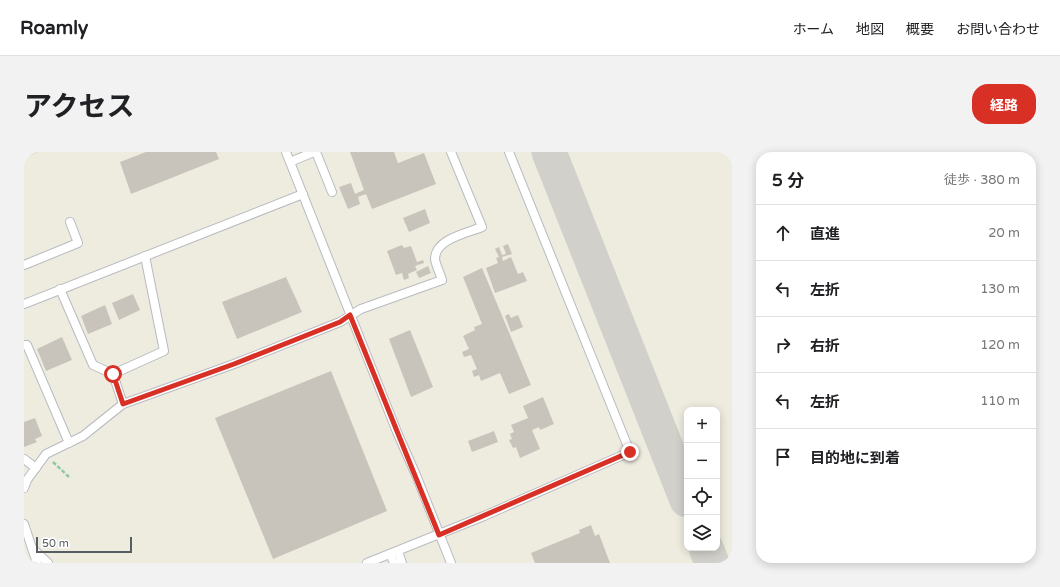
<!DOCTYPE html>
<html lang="ja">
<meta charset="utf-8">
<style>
:root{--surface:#fff;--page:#f2f2f2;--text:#202124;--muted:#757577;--line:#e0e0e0;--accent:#d93025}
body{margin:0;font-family:"Varela Round","Noto Sans JP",sans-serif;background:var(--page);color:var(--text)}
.controls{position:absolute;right:12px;bottom:12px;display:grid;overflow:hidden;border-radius:8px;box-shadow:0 2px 10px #0003}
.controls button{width:36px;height:36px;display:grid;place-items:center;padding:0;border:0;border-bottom:1px solid var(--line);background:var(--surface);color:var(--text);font:20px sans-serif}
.scale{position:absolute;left:12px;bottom:10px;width:96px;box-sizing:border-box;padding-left:4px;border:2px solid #585d62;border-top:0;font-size:11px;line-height:14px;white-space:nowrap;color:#585d62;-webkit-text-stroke:3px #fff;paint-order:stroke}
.stop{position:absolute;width:12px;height:12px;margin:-9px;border:3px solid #d93025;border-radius:50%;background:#fff}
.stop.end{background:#d93025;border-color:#fff;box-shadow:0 1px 4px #0008}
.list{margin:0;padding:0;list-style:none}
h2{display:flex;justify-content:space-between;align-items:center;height:52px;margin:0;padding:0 16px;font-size:17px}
h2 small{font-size:13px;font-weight:400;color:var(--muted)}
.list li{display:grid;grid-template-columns:26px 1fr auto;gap:12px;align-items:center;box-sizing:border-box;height:56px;padding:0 16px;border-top:1px solid var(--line)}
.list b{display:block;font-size:15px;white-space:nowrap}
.list em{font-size:13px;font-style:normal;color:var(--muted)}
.icon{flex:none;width:22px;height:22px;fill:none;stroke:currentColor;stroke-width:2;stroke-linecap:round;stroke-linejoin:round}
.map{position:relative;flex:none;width:708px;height:411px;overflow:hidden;border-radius:16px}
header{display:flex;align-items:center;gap:24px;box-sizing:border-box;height:56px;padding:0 20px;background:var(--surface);border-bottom:1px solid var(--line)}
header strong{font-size:19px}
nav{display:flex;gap:22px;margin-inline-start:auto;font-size:14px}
.intro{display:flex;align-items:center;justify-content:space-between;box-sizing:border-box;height:96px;padding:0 24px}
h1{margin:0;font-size:28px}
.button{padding:10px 18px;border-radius:16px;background:var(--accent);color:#fff;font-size:14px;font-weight:700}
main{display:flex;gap:24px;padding:0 24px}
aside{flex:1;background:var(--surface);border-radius:16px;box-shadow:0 2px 10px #0003}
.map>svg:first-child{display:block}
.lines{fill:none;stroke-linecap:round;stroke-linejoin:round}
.taxiway{stroke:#d1d0ca;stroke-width:35}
.building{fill:#c8c4bc}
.service-casing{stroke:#b8bbc0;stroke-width:10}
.path{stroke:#8fc8a0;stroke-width:2.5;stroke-dasharray:4 2;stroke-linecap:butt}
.service{stroke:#fff;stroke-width:8}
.route{stroke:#d93025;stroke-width:5}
</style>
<header>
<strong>Roamly</strong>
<nav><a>ホーム</a><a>地図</a><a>概要</a><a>お問い合わせ</a></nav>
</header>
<div class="intro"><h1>アクセス</h1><a class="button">経路</a></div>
<main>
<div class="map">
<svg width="708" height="411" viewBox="0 0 708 411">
<rect width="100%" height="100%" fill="#eeebdf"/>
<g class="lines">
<g class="taxiway">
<path d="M 525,0 L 663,348"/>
<path d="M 682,396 L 688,411"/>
</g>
</g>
<g class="building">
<path d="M 0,0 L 14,0 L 2,5 Z"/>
<path d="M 122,0 L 192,0 L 195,7 L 107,42 L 96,10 Z"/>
<path d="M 326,0 L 370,0 L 374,11 L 400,1 L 412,32 L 348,57 L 342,42 L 334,45 L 336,52 L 324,57 L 315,35 L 327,31 L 331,42 L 340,38 Z"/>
<path d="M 401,57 L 406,71 L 385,80 L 379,66 Z"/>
<path d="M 484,92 L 488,102 L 478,105 L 479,109 L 487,105 L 494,122 L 499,120 L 503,129 L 471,141 L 462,116 L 474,111 L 472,106 L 475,105 L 471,97 L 475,95 L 478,103 L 482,102 L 479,94 Z"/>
<path d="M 378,93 L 380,96 L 387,94 L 393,110 L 399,108 L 400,111 L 391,114 L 393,118 L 384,122 L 385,126 L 380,128 L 378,121 L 372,123 L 363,99 Z"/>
<path d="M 404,114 L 407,121 L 395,126 L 392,120 Z"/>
<path d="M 458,116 L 507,233 L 485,242 L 476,221 L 457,229 L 455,223 L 450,225 L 448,219 L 453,217 L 447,203 L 440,205 L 438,200 L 445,197 L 439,184 L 451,178 L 450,175 L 458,172 L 439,125 Z"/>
<path d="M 262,125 L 278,160 L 213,187 L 198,150 Z"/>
<path d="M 109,142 L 116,158 L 95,168 L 88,151 Z"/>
<path d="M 81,153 L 88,172 L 64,182 L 57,164 Z"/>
<path d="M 485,162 L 487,166 L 494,163 L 499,175 L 487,180 L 481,164 Z"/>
<path d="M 386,178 L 409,235 L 387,245 L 365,187 Z"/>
<path d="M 38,185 L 48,208 L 22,219 L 13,197 Z"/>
<path d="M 307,219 L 363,359 L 249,407 L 191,266 Z"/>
<path d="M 519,245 L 530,272 L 516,278 L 515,275 L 508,278 L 516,297 L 496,306 L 492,295 L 489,296 L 485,288 L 488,287 L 486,282 L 490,280 L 487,273 L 504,266 L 499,254 Z"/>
<path d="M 11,266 L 18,284 L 11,287 L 13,290 L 0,295 L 0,270 Z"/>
<path d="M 470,279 L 474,290 L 448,300 L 444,289 Z"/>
<path d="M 567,373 L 571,384 L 575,382 L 586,411 L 511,411 L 507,401 L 556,381 L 555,378 Z"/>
</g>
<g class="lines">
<g class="service-casing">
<g id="service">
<path d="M 262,0 L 373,280 L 392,323 L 427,411"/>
<path d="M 292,0 L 308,40"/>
<path d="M 266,10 L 290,0"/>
<path d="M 0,113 L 54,91 L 46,70"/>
<path d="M 36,137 L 69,213 L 89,222"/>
<path d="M 0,152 L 279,42"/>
<path d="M 0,193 L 3,193 L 45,291"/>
<path d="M 99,252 L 89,222 L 140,199 L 121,104"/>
<path d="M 0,307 L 12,316"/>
<path d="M 0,336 L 3,328 L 22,302 L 59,284 L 99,252 L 210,212 L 316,170 L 337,157 L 418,128 C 416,121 412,114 411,107 C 411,87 443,81 458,75 L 427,0"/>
<path d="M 0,372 L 8,396 L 24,411"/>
<path d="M 8,396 L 13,411"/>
<path d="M 374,399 L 378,411"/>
<path d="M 366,402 L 370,411"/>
<path d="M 343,411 L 460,364 L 606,300 L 485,0"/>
</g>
</g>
<path class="path" d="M 29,310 L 45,325"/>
<use href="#service" class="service"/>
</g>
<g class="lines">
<path class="route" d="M 89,222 L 99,252 L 210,212 L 316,170 L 326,163 L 415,383 L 606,300"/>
</g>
</svg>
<div class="controls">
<button>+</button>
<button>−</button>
<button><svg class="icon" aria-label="locate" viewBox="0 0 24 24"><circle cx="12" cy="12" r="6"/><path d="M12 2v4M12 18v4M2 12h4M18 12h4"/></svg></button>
<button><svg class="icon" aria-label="layers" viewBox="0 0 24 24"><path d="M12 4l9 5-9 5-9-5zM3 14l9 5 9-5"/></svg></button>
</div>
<div class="scale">50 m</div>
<div class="stop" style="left:89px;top:222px"></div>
<div class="stop end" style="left:606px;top:300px"></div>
</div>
<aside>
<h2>5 分<small>徒歩 · 380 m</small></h2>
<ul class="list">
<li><svg class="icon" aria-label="ahead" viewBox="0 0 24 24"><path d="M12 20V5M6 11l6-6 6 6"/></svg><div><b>直進</b></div><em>20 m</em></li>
<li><svg class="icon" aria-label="left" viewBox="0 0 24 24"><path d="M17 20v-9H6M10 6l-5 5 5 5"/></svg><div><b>左折</b></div><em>130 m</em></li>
<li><svg class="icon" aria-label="right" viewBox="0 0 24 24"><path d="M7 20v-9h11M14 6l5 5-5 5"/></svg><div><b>右折</b></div><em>120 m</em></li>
<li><svg class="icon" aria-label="left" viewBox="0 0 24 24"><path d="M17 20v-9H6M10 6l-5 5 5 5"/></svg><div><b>左折</b></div><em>110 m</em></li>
<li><svg class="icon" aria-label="arrive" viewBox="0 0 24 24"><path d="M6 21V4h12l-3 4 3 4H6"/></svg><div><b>目的地に到着</b></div></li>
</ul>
</aside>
</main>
